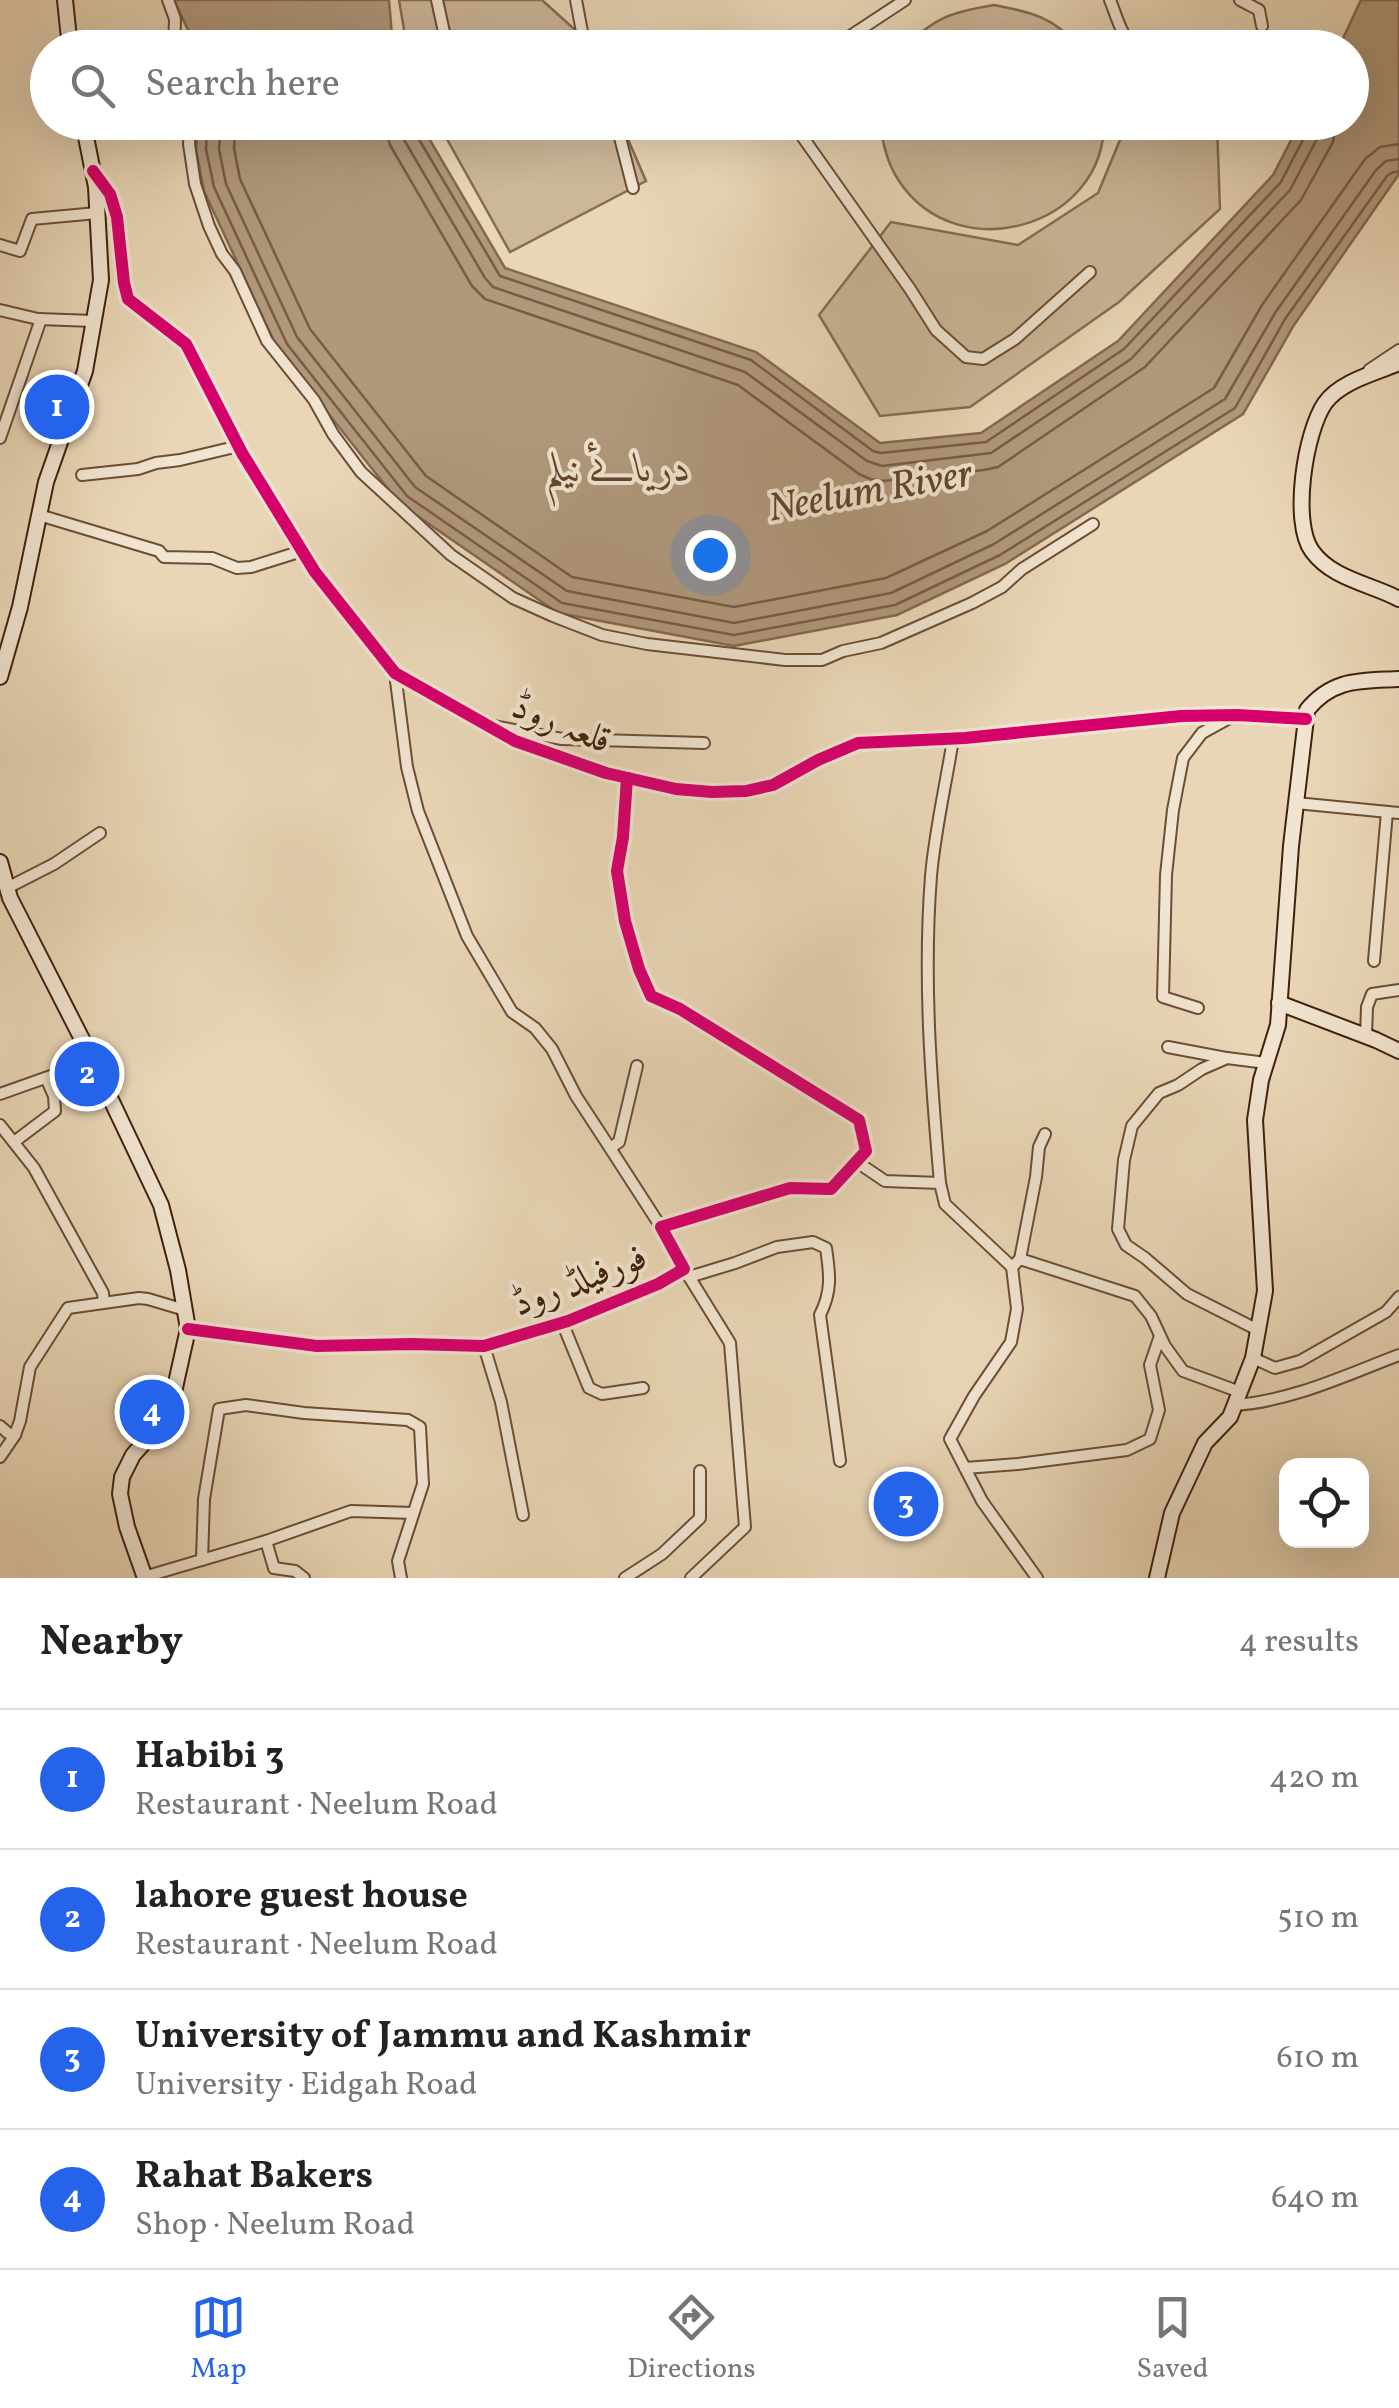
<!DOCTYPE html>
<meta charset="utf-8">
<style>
:root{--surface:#fff;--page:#f6f6f6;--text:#222;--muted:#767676;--line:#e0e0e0;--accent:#2563eb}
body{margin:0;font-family:Vollkorn,Amiri,serif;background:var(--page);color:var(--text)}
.controls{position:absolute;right:30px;bottom:30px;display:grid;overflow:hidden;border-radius:20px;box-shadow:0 10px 40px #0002}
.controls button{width:90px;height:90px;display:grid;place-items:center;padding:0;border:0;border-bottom:2px solid var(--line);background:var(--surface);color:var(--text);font:50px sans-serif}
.you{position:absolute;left:710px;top:555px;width:35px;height:35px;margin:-25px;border:8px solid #fff;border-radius:50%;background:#1a73e8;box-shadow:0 0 0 15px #1a73e833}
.badge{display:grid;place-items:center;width:65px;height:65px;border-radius:50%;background:var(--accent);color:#fff;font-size:32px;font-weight:700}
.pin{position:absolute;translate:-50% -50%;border:5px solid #fff;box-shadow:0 2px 10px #0006}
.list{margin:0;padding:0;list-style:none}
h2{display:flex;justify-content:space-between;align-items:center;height:130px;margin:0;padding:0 40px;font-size:42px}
h2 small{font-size:32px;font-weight:400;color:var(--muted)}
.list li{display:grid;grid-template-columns:65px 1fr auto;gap:30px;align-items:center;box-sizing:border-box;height:140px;padding:0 40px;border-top:2px solid var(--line)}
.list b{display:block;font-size:38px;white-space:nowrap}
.list p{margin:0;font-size:32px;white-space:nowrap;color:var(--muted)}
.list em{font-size:32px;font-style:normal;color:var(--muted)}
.icon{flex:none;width:55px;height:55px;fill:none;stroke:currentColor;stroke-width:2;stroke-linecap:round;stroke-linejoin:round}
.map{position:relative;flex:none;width:1399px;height:1578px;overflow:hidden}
.search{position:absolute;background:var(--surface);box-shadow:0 10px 40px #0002;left:30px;right:30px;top:30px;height:110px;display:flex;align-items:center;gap:25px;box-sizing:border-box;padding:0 35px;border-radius:55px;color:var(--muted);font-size:38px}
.sheet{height:690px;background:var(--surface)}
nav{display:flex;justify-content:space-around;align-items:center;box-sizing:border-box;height:140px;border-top:2px solid var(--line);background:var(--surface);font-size:28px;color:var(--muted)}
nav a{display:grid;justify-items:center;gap:5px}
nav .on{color:var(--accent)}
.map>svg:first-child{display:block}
.green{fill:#ccb799;stroke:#866c52;stroke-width:2.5}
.water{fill:#b0987c;stroke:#84684f;stroke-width:2.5}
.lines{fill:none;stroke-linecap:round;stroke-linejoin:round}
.shore{stroke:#785c44;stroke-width:2.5}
.street-casing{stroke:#6b4e36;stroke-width:14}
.secondary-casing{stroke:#41210c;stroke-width:18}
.street{stroke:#f1e4d0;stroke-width:10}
.secondary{stroke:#f1e4d0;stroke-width:14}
.cycleway-casing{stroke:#f1e4d0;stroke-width:19}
.cycleway{stroke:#d6006c;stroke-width:12}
.labels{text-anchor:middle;stroke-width:8;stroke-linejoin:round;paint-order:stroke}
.street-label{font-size:38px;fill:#41210c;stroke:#f1e4d0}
.water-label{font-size:40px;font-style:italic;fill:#62452e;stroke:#f1e4d0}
</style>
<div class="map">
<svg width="1399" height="1578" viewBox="0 0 1399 1578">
<rect width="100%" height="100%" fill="#e9d6b6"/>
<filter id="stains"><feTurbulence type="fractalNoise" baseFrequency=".002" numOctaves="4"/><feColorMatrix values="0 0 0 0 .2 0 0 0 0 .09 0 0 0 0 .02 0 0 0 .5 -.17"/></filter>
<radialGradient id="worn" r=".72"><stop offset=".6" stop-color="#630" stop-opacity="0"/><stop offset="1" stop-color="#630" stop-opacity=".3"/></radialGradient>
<g class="green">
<path d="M 399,0 L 542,0 L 583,37 L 588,47 L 407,47 Z"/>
<path d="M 994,5 C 1031,12 1054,17 1079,47 L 905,47 C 935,17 952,12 994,5 Z"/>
<path d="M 438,123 L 621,123 L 646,181 L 510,252 Z"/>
<path d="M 880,123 L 1104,123 C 1104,228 957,269 899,181 C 887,163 883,144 880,123 Z"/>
<path d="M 1127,123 L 1217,123 L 1220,209 L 1119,302 L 970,407 L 880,416 L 819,315 L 891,222 L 1018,245 L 1098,193 Z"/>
</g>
<g class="water">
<path d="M 174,0 L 389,0 L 393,47 L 191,47 L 188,30 Z"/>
<path d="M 1361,0 L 1399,0 L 1399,174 L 1294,325 L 1243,414 L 1005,564 L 897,615 L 734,646 L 558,613 L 400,504 L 278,350 L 204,191 L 196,150 L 198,123 L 420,123 L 505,268 L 756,352 L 880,443 L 981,433 L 1118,341 L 1273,175 L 1300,123 L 1352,122 L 1352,48 L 1339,47 Z"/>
</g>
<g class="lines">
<g class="shore">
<path d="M 208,122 L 206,149 L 214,187 L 287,344 L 407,496 L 562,603 L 734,635 L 895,605 L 1000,555 L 1235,408 L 1285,319 L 1387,176 L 1393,172 L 1399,172"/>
<path d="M 221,122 L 219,149 L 226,184 L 297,337 L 415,487 L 567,591 L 734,623 L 891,593 L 994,544 L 1225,399 L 1275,313 L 1376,170 L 1386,161 L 1399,159"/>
<path d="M 236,122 L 234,148 L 240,179 L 310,329 L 426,476 L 572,577 L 734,607 L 886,578 L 987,531 L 1214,388 L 1262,305 L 1365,159 L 1380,147 L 1399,144"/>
<path d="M 384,122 L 390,145 L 472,286 L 485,299 L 738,385 L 859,474 L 870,479 L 883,481 L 984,470 L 998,467 L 1145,367 L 1301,200 L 1333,142 L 1336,122"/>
<path d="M 399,122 L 403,138 L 485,278 L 493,287 L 745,372 L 867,461 L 882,466 L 991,453 L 1131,359 L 1290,190 L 1319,135 L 1321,122"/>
<path d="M 412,122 L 414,131 L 500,276 L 751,360 L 873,451 L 881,453 L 986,442 L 1124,349 L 1281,182 L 1308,130 L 1309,122"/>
</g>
<g class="street-casing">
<g id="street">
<path d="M 168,0 L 175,19 L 174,48"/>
<path d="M 437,0 L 444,32 L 452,48"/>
<path d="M 576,0 L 583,37 L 588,48"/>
<path d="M 1110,0 C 1117,17 1121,37 1136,48"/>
<path d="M 1240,0 L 1259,10 L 1262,26"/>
<path d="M 832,48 L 905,0"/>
<path d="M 191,122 L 189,144 L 195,184 L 209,226 L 222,254 L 235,271 L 267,341 L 314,400 L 333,434 L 361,472 L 451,555 L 513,598 L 553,616 L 602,635 L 647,644 L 785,660 L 822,660 L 843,651 L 881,643 L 972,603 L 1002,587 L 1022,569 L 1093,524"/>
<path d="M 616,122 L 633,188"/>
<path d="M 792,122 L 910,289 L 936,330 L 966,357 L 983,359 L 1015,339 L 1090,272"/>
<path d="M 1240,122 L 1246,127 L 1255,122"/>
<path d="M 0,245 L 20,251 L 32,219 L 97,213"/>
<path d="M 0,310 L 38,319 L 94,321"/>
<path d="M 1369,370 L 1399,350"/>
<path d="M 0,438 L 41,319"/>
<path d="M 82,475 L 138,469 L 156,463 L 180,460 L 239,446"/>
<path d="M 39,515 L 159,551 L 164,557 L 212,558 L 237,568 L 251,567 L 302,551"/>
<path d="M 395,673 L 407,767 L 418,811 L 467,936 L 512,1012 L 535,1028 L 552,1049 L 576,1096 L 610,1148"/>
<path d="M 493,726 L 562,739 L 704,743"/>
<path d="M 1296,803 L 1399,813"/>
<path d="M 7,888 L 54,864 L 100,833"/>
<path d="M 1374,961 L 1387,812"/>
<path d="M 1198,1008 L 1163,997 L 1166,875 L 1173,810 L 1183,758 L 1202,733 L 1231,717"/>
<path d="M 1366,1036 L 1367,1007 L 1372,994 L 1399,990"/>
<path d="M 1168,1047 L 1226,1058"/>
<path d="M 637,1066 L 619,1142 L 610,1148 L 661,1227"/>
<path d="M 0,1094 L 93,1061"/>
<path d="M 0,1125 L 34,1168 L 103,1293 L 104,1302"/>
<path d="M 14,1142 L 55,1111 L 54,1096 L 46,1078"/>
<path d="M 857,1162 L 885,1181 L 940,1183 L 945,1204 L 1012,1267"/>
<path d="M 940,1183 C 931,1081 923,979 931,876 C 935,830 946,784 953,739"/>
<path d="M 1020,1259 L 1036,1177 L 1039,1147 L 1045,1134"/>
<path d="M 1012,1267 L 1017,1309 L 1011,1342 L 974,1396 L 950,1439 L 982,1501 L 1037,1578"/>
<path d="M 1012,1267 L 1020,1259 L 1135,1296 L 1151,1316 L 1165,1346 L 1183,1371 L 1240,1392"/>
<path d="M 688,1275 L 730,1343 L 745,1527 L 691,1578"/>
<path d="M 689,1277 L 735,1263 L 777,1247 L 813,1242 L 826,1248 C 830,1275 832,1291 820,1315 L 840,1461"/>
<path d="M 562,1322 L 589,1388 L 602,1394 L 643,1388"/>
<path d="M 188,1329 L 317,1346 L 412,1344 L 484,1346 L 568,1321 L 658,1284 L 684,1269 L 661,1227 L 790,1188 L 831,1189 L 866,1151 L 859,1120 L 680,1009 L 651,996 L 639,969 L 625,921 L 617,871 L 623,837 L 627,778"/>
<path d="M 1258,1330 L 1187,1294 L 1145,1258 L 1126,1245 L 1118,1229 L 1124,1160 L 1132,1126 L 1159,1093 L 1178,1085 L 1202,1069 L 1227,1058 L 1266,1063"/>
<path d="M 484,1346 L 501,1402 L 523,1515"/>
<path d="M 1253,1358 L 1275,1368 L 1300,1361 L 1386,1312 L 1399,1297"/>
<path d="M 1235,1405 C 1292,1401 1346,1375 1399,1355"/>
<path d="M 0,1426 L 8,1433 L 15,1435 L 20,1421 L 30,1367 L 68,1308 L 139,1298 L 148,1299 L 185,1310"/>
<path d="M 0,1457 L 15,1435"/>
<path d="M 965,1468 L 1018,1464 L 1127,1450 L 1150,1439 L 1159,1410 L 1150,1365 L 1160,1336"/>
<path d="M 266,1541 L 274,1568 L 295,1571 L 304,1578"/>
<path d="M 202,1560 L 204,1499 L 219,1409 L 246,1405 L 304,1413 L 408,1420 L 420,1427 L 423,1484 L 398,1561 L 401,1578"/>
<path d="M 144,1577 L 266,1541 L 351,1511 L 413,1513"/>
<path d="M 625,1578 L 662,1554 L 700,1518 L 700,1471"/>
</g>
</g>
<g class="secondary-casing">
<g id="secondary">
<path d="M 65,0 L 70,48"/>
<path d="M 93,171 L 110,194 L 117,217 L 124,283 L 128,299 L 186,344 L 242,453 L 315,572 L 395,673 L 515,741 L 606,773 L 676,789 L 712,792 L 746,791 L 773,785 L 818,760 L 858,743 L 965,738 L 1181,716 L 1237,715 L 1306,719"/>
<path d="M 1399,363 C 1376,373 1341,381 1325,403 C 1305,432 1291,522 1312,551 C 1332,579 1371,584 1399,599"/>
<path d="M 0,677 L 20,607 L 46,482 L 85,371 L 101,280 L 96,187 L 83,122"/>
<path d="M 0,862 L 10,898 L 85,1045 L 161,1205 L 178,1270 L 188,1329 L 174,1392 L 160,1425 L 133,1455 L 122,1477 L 120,1494 L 127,1527 L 145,1578"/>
<path d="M 1279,1003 L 1376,1040 L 1399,1051"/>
<path d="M 1157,1578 L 1172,1513 L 1205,1443 L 1230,1417 L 1253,1358 L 1265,1291 L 1255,1120 L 1261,1080 L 1278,1025 L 1291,846 L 1307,710 C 1333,678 1361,681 1399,679"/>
</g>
</g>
<use href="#street" class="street"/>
<use href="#secondary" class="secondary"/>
<g class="cycleway-casing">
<g id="cycleway">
<path d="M 93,171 L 110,194 L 117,217 L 124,283 L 128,299 L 186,344 L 242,453 L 315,572 L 395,673 L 515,741 L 606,773 L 676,789 L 712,792 L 746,791 L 773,785 L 818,760 L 858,743 L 965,738 L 1181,716 L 1237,715 L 1306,719"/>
<path d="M 188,1329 L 317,1346 L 412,1344 L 484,1346 L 568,1321 L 658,1284 L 684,1269 L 661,1227 L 790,1188 L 831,1189 L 866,1151 L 859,1120 L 680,1009 L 651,996 L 639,969 L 625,921 L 617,871 L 623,837 L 627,778"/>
</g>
</g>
<use href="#cycleway" class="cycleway"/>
</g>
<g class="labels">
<g class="street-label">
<text transform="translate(562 722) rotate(22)" y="13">قلعہ روڈ</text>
<text transform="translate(579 1279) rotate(-21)" y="13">فورفیلڈ روڈ</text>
</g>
<g class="water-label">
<text x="618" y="481">دریائے نیلم</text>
<text transform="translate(870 489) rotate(-10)" y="14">Neelum River</text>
</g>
</g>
<rect width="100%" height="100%" filter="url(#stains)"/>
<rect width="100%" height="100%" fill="url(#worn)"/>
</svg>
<div class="controls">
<button><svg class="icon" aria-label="locate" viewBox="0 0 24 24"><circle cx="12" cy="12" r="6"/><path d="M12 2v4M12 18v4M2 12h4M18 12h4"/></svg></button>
</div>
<div class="you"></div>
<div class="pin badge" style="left:57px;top:407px">1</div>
<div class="pin badge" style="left:87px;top:1074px">2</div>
<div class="pin badge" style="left:906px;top:1504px">3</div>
<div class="pin badge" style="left:152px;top:1412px">4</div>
<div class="search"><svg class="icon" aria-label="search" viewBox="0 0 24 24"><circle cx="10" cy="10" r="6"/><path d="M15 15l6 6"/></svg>Search here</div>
</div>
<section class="sheet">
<h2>Nearby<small>4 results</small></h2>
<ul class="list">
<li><span class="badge">1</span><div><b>Habibi 3</b><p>Restaurant · Neelum Road</p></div><em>420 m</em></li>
<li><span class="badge">2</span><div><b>lahore guest house</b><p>Restaurant · Neelum Road</p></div><em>510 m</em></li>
<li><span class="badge">3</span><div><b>University of Jammu and Kashmir</b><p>University · Eidgah Road</p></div><em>610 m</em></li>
<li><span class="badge">4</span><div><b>Rahat Bakers</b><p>Shop · Neelum Road</p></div><em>640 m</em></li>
</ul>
</section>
<nav>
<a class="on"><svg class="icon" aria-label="map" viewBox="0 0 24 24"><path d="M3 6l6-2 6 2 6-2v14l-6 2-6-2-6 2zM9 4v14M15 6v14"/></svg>Map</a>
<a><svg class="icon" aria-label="directions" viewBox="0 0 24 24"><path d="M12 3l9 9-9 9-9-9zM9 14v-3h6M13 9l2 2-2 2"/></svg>Directions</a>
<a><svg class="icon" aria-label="saved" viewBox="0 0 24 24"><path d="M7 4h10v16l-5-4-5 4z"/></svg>Saved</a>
</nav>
